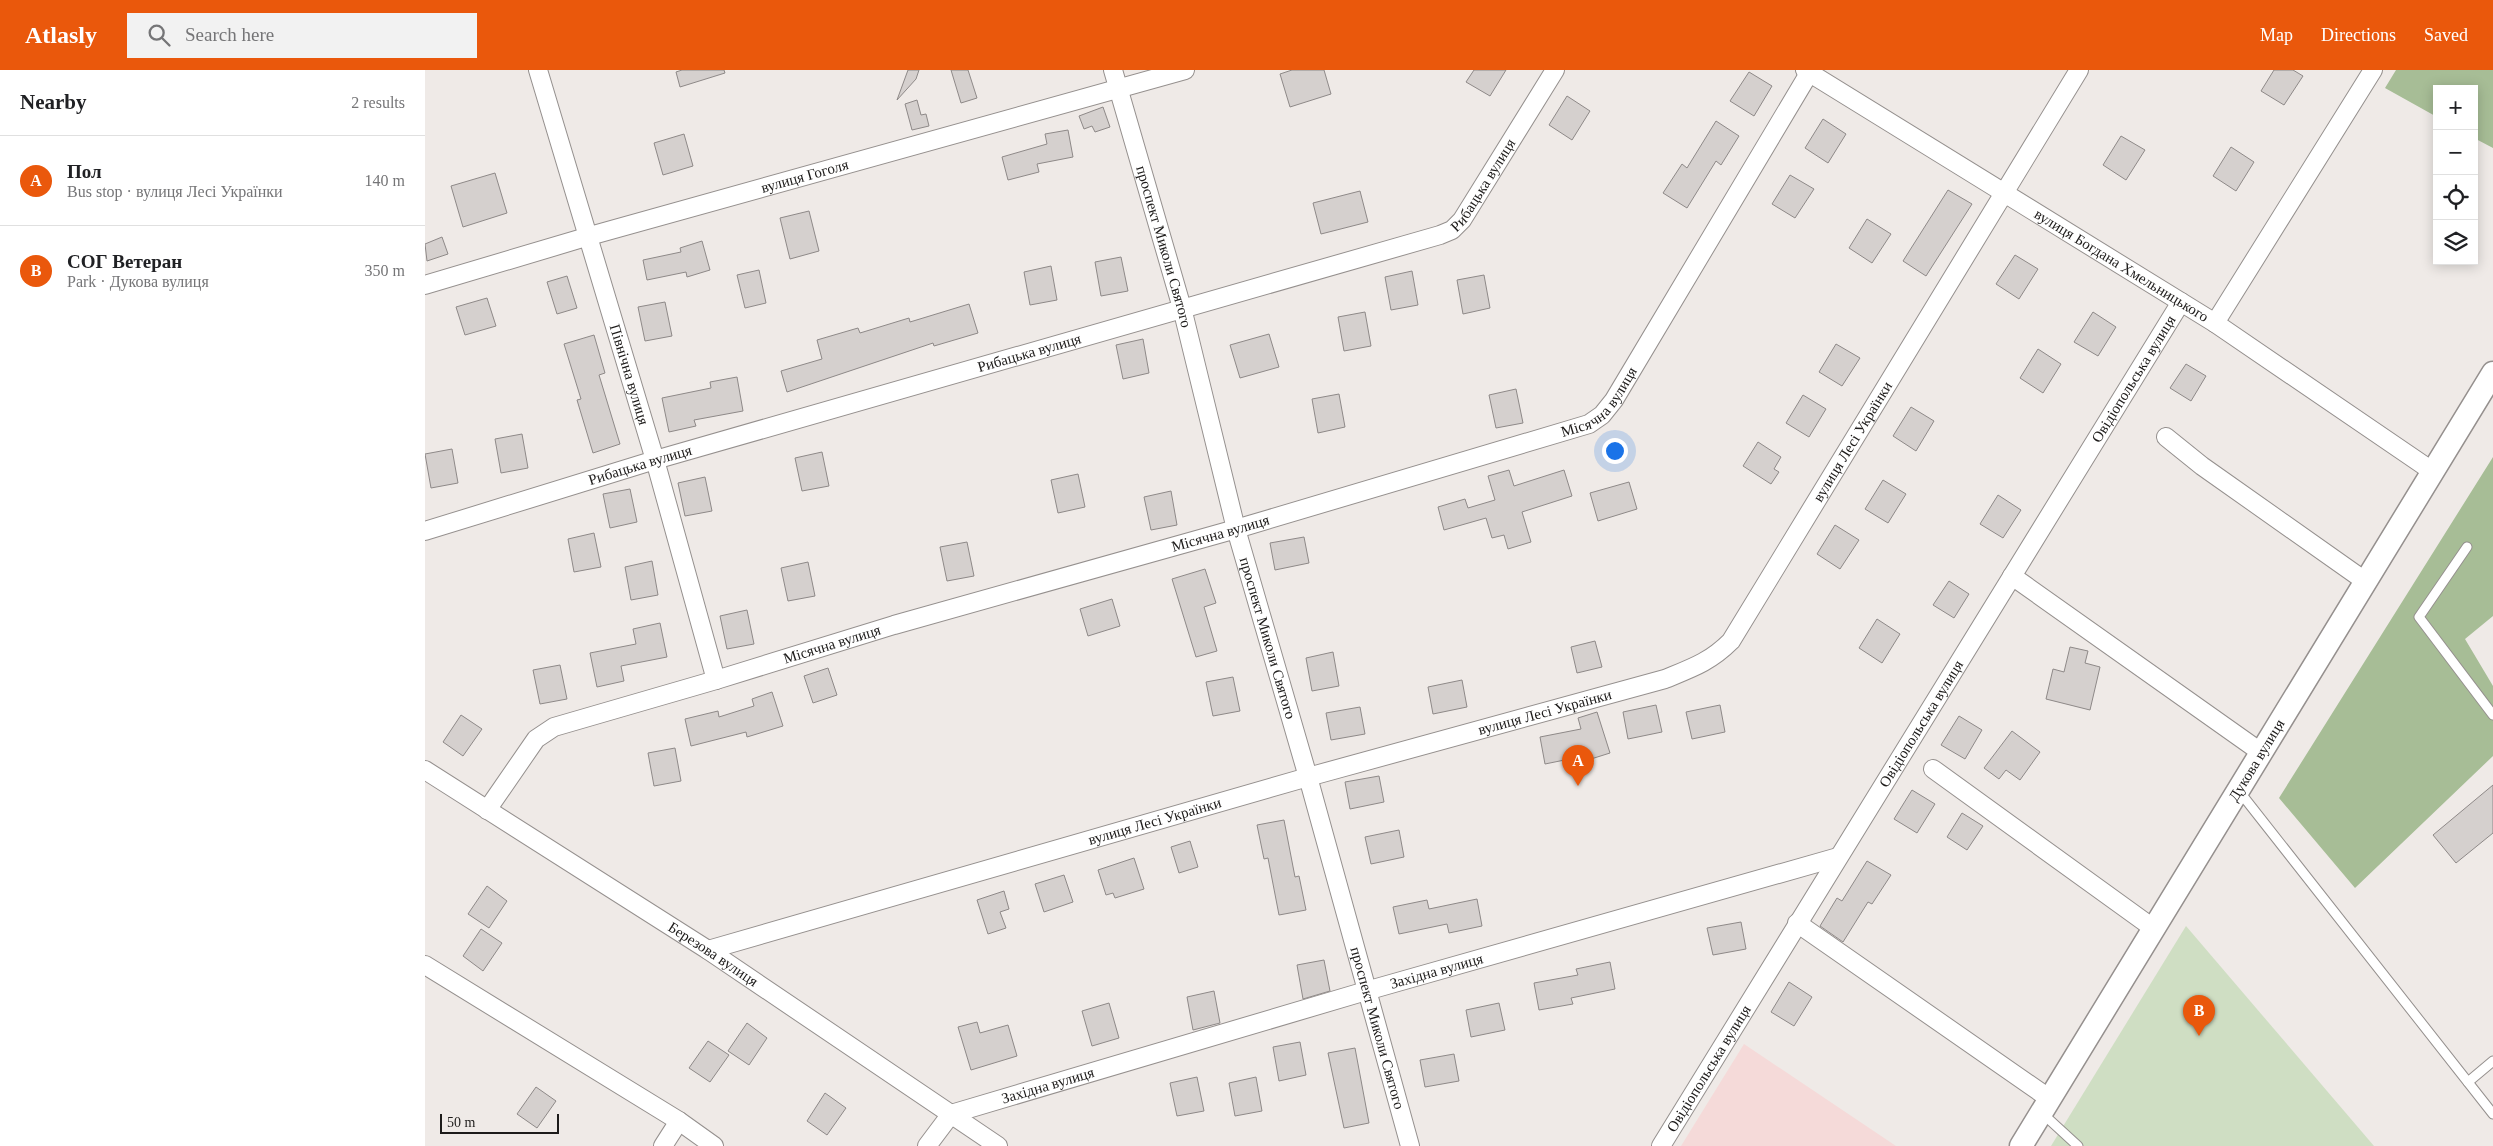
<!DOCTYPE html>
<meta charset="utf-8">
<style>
:root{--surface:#fff;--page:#f2f2f2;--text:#202124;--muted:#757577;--line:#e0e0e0;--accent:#ea580c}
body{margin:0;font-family:Georgia,serif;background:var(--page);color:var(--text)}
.controls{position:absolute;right:15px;top:15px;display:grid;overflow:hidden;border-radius:0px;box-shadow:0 2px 12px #0003}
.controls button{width:45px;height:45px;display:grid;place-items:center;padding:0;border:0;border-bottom:1px solid var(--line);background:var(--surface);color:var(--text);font:25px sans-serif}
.scale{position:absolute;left:15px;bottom:12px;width:119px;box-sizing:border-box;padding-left:5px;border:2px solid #1d1b1a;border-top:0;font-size:14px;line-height:18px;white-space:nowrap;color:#1d1b1a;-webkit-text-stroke:4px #efeae7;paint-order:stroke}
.you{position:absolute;left:1189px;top:380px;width:18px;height:18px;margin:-12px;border:4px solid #fff;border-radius:50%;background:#1a73e8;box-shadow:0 0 0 8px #1a73e833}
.badge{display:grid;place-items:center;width:32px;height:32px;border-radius:50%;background:var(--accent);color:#fff;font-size:16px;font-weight:700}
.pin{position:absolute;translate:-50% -41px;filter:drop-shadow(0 1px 2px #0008)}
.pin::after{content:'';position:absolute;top:26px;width:18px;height:15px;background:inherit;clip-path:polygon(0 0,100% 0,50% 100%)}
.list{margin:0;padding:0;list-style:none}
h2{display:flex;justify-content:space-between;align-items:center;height:65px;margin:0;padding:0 20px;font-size:21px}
h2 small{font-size:16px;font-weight:400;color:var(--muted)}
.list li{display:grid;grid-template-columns:32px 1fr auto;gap:15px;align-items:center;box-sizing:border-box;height:90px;padding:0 20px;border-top:1px solid var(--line)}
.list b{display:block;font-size:19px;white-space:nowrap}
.list p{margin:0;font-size:16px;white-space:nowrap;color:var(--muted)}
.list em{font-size:16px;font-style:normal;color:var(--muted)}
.icon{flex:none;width:28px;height:28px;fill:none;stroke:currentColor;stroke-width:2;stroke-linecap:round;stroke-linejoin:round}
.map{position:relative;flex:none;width:2068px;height:1076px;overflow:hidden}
header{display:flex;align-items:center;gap:30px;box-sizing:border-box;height:70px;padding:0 25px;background:var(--accent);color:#fff}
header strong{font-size:24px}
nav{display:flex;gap:28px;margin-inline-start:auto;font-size:18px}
.search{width:350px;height:45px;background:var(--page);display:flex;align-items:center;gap:12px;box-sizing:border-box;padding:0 18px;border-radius:0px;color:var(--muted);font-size:19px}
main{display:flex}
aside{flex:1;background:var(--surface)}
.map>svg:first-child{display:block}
.industrial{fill:#f5dad9}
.green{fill:#cfdec3}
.forest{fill:#a7bd96}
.building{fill:#d5d0ce;stroke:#8e8988}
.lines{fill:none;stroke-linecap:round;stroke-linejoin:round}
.service-casing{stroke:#95908e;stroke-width:11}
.minor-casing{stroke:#95908e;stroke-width:20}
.tertiary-casing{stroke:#95908e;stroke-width:25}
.service{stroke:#fff;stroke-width:9}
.minor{stroke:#fff;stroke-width:18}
.tertiary{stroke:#fff;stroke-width:22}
.labels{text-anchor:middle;stroke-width:4.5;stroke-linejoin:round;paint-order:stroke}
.street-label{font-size:15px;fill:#1d1b1a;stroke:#efeae7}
</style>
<header>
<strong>Atlasly</strong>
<div class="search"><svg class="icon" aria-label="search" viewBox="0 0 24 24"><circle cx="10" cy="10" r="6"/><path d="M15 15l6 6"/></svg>Search here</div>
<nav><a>Map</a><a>Directions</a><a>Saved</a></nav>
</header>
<main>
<aside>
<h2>Nearby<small>2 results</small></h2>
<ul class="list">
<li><span class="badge">A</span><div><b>Пол</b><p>Bus stop · вулиця Лесі Українки</p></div><em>140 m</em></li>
<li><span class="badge">B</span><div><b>СОГ Ветеран</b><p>Park · Дукова вулиця</p></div><em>350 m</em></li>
</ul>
</aside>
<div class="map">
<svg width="2068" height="1076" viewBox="0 0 2068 1076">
<rect width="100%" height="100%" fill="#efeae7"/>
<path class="industrial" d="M 1319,974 L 1471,1076 L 1256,1076 Z"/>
<path class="green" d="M 1761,856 L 1949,1076 L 1626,1076 Z"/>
<g class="forest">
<path d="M 1971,0 L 2068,0 L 2068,78 L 2049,68 L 2049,19 L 2012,19 L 2012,47 L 1960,18 Z"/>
<path d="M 2068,387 L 2068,546 L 2040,569 L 2068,616 L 2068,686 L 1930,818 L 1854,728 Z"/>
</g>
<g class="building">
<path d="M 257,0 L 299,0 L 300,3 L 255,17 L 251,2 Z"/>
<path d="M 483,0 L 494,0 L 491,9 L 472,30 Z"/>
<path d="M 526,0 L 543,0 L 552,28 L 536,33 Z"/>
<path d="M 867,0 L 899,0 L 906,24 L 865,37 L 855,4 Z"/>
<path d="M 1049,0 L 1081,0 L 1065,26 L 1041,12 Z"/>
<path d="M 1849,0 L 1868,0 L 1878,6 L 1859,35 L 1836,21 Z"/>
<path d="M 1324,2 L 1347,16 L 1329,46 L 1305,31 Z"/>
<path d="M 1142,26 L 1165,41 L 1147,70 L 1124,55 Z"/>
<path d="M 492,30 L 496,45 L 501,44 L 504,56 L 487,60 L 480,34 Z"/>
<path d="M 678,37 L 685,57 L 670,62 L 667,56 L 659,59 L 654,46 Z"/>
<path d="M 1398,49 L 1421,64 L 1403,93 L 1380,78 Z"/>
<path d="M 1291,51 L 1314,66 L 1296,95 L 1291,91 L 1262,138 L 1238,123 L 1257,94 L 1262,98 Z"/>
<path d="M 643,60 L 648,87 L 612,94 L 614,102 L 583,110 L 577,87 L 622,74 L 620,64 Z"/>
<path d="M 259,64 L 268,96 L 238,105 L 229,73 Z"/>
<path d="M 1696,66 L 1720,80 L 1701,110 L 1678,95 Z"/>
<path d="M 1806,77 L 1829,92 L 1811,121 L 1788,106 Z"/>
<path d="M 70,103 L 82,143 L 38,157 L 26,116 Z"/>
<path d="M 1365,105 L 1389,119 L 1370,148 L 1347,134 Z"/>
<path d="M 1523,120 L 1547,134 L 1501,206 L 1478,191 Z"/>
<path d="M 935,121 L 943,152 L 896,164 L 888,133 Z"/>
<path d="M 384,141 L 394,181 L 365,189 L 355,148 Z"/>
<path d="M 1442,149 L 1466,164 L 1447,193 L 1424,178 Z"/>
<path d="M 17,167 L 23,184 L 2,191 L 0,174 Z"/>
<path d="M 277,171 L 285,200 L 262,207 L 261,202 L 222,210 L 218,190 L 256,182 L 255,178 Z"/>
<path d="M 1590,185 L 1613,199 L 1594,229 L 1571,214 Z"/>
<path d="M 696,187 L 703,221 L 676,226 L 670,192 Z"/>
<path d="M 626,196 L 632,230 L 605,235 L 599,202 Z"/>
<path d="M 334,200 L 341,233 L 320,238 L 312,205 Z"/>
<path d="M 987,201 L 993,235 L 966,240 L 960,207 Z"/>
<path d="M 1059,205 L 1065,238 L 1038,244 L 1032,210 Z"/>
<path d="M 142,206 L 152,238 L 132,244 L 122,212 Z"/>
<path d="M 62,228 L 71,256 L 40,265 L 31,237 Z"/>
<path d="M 240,232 L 247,266 L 220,271 L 213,237 Z"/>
<path d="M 544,234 L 553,263 L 509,276 L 508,273 L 362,322 L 356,301 L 397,289 L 392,270 L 433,258 L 435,263 L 484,248 L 485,252 Z"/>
<path d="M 940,242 L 946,276 L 919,281 L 913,247 Z"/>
<path d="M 1668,242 L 1691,257 L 1673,286 L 1649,272 Z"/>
<path d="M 844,264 L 854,297 L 815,308 L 805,275 Z"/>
<path d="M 169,265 L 180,303 L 174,305 L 195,374 L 168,383 L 152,330 L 156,329 L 139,274 Z"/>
<path d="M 718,269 L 724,303 L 698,309 L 691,275 Z"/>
<path d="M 1411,274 L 1435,288 L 1417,316 L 1394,302 Z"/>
<path d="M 1613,279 L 1636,294 L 1618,323 L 1595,308 Z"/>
<path d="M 1761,294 L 1781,306 L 1766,331 L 1745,318 Z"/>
<path d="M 312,307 L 318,341 L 269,350 L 271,356 L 244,362 L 237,328 L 286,318 L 285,312 Z"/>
<path d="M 1091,319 L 1098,353 L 1071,358 L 1064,325 Z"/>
<path d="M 914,324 L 920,357 L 893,363 L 887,329 Z"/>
<path d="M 1378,325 L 1401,339 L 1384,367 L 1361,353 Z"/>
<path d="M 1486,337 L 1509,351 L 1491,381 L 1468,366 Z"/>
<path d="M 97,364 L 103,398 L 76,403 L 70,369 Z"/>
<path d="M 1333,372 L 1356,387 L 1349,399 L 1354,402 L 1346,414 L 1318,396 Z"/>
<path d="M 27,379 L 33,413 L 6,418 L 0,384 Z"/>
<path d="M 397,382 L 404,416 L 377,421 L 370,388 Z"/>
<path d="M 1084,400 L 1089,416 L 1139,400 L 1147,426 L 1097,442 L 1106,472 L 1083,479 L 1079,465 L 1067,468 L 1061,448 L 1019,460 L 1013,437 L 1040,429 L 1043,438 L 1070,430 L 1063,406 Z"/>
<path d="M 653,404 L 660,437 L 633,443 L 626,410 Z"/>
<path d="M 280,407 L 287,441 L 260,446 L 253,413 Z"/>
<path d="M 1458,410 L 1481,424 L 1463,453 L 1440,439 Z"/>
<path d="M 1204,412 L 1212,439 L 1173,451 L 1165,423 Z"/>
<path d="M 205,419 L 212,452 L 185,458 L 178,424 Z"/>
<path d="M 746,421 L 752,455 L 726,460 L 719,427 Z"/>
<path d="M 1573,425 L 1596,440 L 1578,468 L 1555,454 Z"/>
<path d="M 1410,455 L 1434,470 L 1415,499 L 1392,484 Z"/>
<path d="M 169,463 L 176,497 L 149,502 L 143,469 Z"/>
<path d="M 879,467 L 884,493 L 850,500 L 845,473 Z"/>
<path d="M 542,472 L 549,506 L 522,511 L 515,477 Z"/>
<path d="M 227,491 L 233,525 L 206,530 L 200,497 Z"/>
<path d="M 383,492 L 390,526 L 363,531 L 356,498 Z"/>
<path d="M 780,499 L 791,533 L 779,537 L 792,581 L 771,587 L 747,509 Z"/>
<path d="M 1524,511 L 1544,524 L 1529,548 L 1508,535 Z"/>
<path d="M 687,529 L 695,556 L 663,566 L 655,539 Z"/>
<path d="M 322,540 L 329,574 L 302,579 L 295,546 Z"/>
<path d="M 1452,549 L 1475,564 L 1457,593 L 1434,578 Z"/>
<path d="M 235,553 L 242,587 L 196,596 L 199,611 L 172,617 L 165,583 L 211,574 L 208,559 Z"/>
<path d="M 1170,571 L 1177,597 L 1152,603 L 1146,577 Z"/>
<path d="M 1645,577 L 1663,581 L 1660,593 L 1675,597 L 1665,640 L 1621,629 L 1628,599 L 1639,602 Z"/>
<path d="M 908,582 L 914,616 L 887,621 L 881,588 Z"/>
<path d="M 135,595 L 142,629 L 115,634 L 108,600 Z"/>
<path d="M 403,598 L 412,625 L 388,633 L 379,606 Z"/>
<path d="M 808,607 L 815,641 L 788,646 L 781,612 Z"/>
<path d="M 1037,610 L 1042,637 L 1008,644 L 1003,617 Z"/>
<path d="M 347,622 L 358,656 L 322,667 L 321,662 L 266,676 L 260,649 L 293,641 L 294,647 L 329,636 L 327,629 Z"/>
<path d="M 1231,635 L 1237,662 L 1203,669 L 1198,642 Z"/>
<path d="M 1295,635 L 1300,662 L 1267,669 L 1261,642 Z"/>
<path d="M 935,637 L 940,664 L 906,670 L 901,643 Z"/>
<path d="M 1172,642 L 1185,683 L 1166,689 L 1164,685 L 1120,694 L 1115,667 L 1156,659 L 1153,648 Z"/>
<path d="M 36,645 L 57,659 L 38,686 L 18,672 Z"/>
<path d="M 1534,646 L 1557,660 L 1540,689 L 1516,675 Z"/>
<path d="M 1587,661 L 1615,682 L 1595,710 L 1581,700 L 1574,709 L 1559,698 Z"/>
<path d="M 250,678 L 256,711 L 229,716 L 223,683 Z"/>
<path d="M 954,706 L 959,732 L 925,739 L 920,712 Z"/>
<path d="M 2068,715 L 2068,763 L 2031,793 L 2008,765 Z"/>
<path d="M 1487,720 L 1510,734 L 1492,763 L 1469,749 Z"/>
<path d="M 1537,743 L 1558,756 L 1542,780 L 1522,767 Z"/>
<path d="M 859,750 L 870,807 L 874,806 L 881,840 L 854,845 L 843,788 L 839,789 L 832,755 Z"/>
<path d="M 974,760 L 979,787 L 946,794 L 940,767 Z"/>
<path d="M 765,771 L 773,797 L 754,803 L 746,777 Z"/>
<path d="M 709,788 L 719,819 L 690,828 L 688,823 L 681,825 L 673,800 Z"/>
<path d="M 1442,791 L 1466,805 L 1447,834 L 1443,832 L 1418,872 L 1395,856 L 1412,828 L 1417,831 Z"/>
<path d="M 639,805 L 648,832 L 619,842 L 610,814 Z"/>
<path d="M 62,816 L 82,831 L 64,858 L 43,844 Z"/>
<path d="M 579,821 L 584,839 L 575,842 L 581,858 L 563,864 L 552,830 Z"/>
<path d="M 1052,829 L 1057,856 L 1024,863 L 1022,854 L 974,864 L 968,837 L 1002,830 L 1004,839 Z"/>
<path d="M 1316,852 L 1321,879 L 1288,885 L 1282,858 Z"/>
<path d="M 56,859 L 77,873 L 58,901 L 38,886 Z"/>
<path d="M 899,890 L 905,921 L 878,929 L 872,895 Z"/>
<path d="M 1185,892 L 1190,919 L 1146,928 L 1148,934 L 1114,940 L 1109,913 L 1153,905 L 1151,899 Z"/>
<path d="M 1364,912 L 1387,927 L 1369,956 L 1346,942 Z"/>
<path d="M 789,921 L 795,953 L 768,960 L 762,927 Z"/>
<path d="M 684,933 L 694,968 L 667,976 L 657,941 Z"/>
<path d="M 1074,933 L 1080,960 L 1046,967 L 1041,940 Z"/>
<path d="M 552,952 L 555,963 L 583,955 L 592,986 L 546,1000 L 533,957 Z"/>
<path d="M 322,953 L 342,968 L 324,995 L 303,981 Z"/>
<path d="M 283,971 L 304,985 L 285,1012 L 264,998 Z"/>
<path d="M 875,972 L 881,1005 L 854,1011 L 848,977 Z"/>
<path d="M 930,978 L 944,1053 L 919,1058 L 903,983 Z"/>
<path d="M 1029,984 L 1034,1011 L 1000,1017 L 995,990 Z"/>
<path d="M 772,1007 L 779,1041 L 752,1046 L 745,1013 Z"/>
<path d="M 831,1007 L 837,1041 L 810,1046 L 804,1013 Z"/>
<path d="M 111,1017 L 131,1031 L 112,1058 L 92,1044 Z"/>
<path d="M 400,1023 L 421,1038 L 402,1065 L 382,1051 Z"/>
</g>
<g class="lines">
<g class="service-casing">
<g id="service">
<path d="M 2042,477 L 1994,547 L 2068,645"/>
<path d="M 1814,721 L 2068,1044"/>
<path d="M 2043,1012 L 2068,991"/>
<path d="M 1617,1043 L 1653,1076"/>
</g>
</g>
<g class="minor-casing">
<g id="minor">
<path id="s1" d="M 113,0 L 230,390 L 291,610"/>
<path id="s2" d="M 688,0 L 757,238 L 811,459 L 883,707 L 985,1076"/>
<path id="s3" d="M 1380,0 L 1790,253 L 2007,401"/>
<path id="s4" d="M 0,215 L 161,167 L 760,0"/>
<path d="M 1790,253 L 1948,0"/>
<path d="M 1741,367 L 1777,396 L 1940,511"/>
<path id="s5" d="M 0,461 L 230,390 L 1015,165 L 1027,160 L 1037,150 L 1130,0"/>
<path d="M 1587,506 L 1837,683"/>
<path d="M 1508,699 L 1728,858"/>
<path id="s6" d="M 0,700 L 283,880 L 573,1076"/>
<path id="s7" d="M 62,740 L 111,669 L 129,657 L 291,610 L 469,555 L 811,459 L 1164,354 L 1177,345 L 1189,330 L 1386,0"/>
<path d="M 1372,853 L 1625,1029"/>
<path id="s8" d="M 283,880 L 883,707 L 1240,609 C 1267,598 1285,592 1306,571 L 1654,0"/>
<path d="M 0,895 L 254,1051 L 289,1076"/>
<path d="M 238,1076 L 254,1051"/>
<path id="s9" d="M 502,1076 L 526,1044 L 941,921 L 1413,787"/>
<path id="s10" d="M 1236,1076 L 1756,232"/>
</g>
</g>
<g class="tertiary-casing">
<g id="tertiary">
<path id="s11" d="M 1596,1076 L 2068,303"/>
</g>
</g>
<use href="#service" class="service"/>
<use href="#minor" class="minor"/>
<use href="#tertiary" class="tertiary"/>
</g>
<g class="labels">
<g class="street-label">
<text dy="5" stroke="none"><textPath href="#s4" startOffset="395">вулиця Гоголя</textPath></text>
<text dy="5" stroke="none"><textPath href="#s5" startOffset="1125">Рибацька вулиця</textPath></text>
<text dy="5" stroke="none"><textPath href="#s2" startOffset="184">проспект Миколи Святого</textPath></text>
<text dy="5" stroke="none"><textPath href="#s3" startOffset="372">вулиця Богдана Хмельницького</textPath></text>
<text dy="5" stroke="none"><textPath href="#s5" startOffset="630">Рибацька вулиця</textPath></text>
<text dy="5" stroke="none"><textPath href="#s1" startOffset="318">Північна вулиця</textPath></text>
<text dy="5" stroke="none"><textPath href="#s10" startOffset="901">Овідіопольська вулиця</textPath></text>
<text dy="5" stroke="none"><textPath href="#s7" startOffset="1208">Місячна вулиця</textPath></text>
<text dy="5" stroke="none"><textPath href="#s8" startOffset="1305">вулиця Лесі Українки</textPath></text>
<text dy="5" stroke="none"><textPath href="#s5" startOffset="225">Рибацька вулиця</textPath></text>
<text dy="5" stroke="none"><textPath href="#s7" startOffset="802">Місячна вулиця</textPath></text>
<text dy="5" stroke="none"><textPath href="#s2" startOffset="589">проспект Миколи Святого</textPath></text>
<text dy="5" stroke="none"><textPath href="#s7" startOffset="398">Місячна вулиця</textPath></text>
<text dy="5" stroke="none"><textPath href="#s8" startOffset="870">вулиця Лесі Українки</textPath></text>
<text dy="5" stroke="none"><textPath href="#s10" startOffset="496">Овідіопольська вулиця</textPath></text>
<text dy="5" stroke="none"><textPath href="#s11" startOffset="452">Дукова вулиця</textPath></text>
<text dy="5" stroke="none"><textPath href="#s8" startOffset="465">вулиця Лесі Українки</textPath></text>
<text dy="5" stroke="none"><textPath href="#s6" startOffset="342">Березова вулиця</textPath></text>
<text dy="5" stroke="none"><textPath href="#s9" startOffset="546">Західна вулиця</textPath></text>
<text dy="5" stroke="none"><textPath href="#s2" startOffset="994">проспект Миколи Святого</textPath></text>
<text dy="5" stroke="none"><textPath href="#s10" startOffset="91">Овідіопольська вулиця</textPath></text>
<text dy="5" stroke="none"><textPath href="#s9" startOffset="141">Західна вулиця</textPath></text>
</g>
</g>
</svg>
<div class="controls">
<button>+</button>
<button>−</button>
<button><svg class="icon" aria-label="locate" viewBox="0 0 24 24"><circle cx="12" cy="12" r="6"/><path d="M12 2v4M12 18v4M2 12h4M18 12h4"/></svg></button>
<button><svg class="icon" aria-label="layers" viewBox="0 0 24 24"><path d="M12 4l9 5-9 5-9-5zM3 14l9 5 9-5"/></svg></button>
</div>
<div class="scale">50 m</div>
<div class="you"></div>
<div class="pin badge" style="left:1153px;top:716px">A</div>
<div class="pin badge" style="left:1774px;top:966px">B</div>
</div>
</main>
